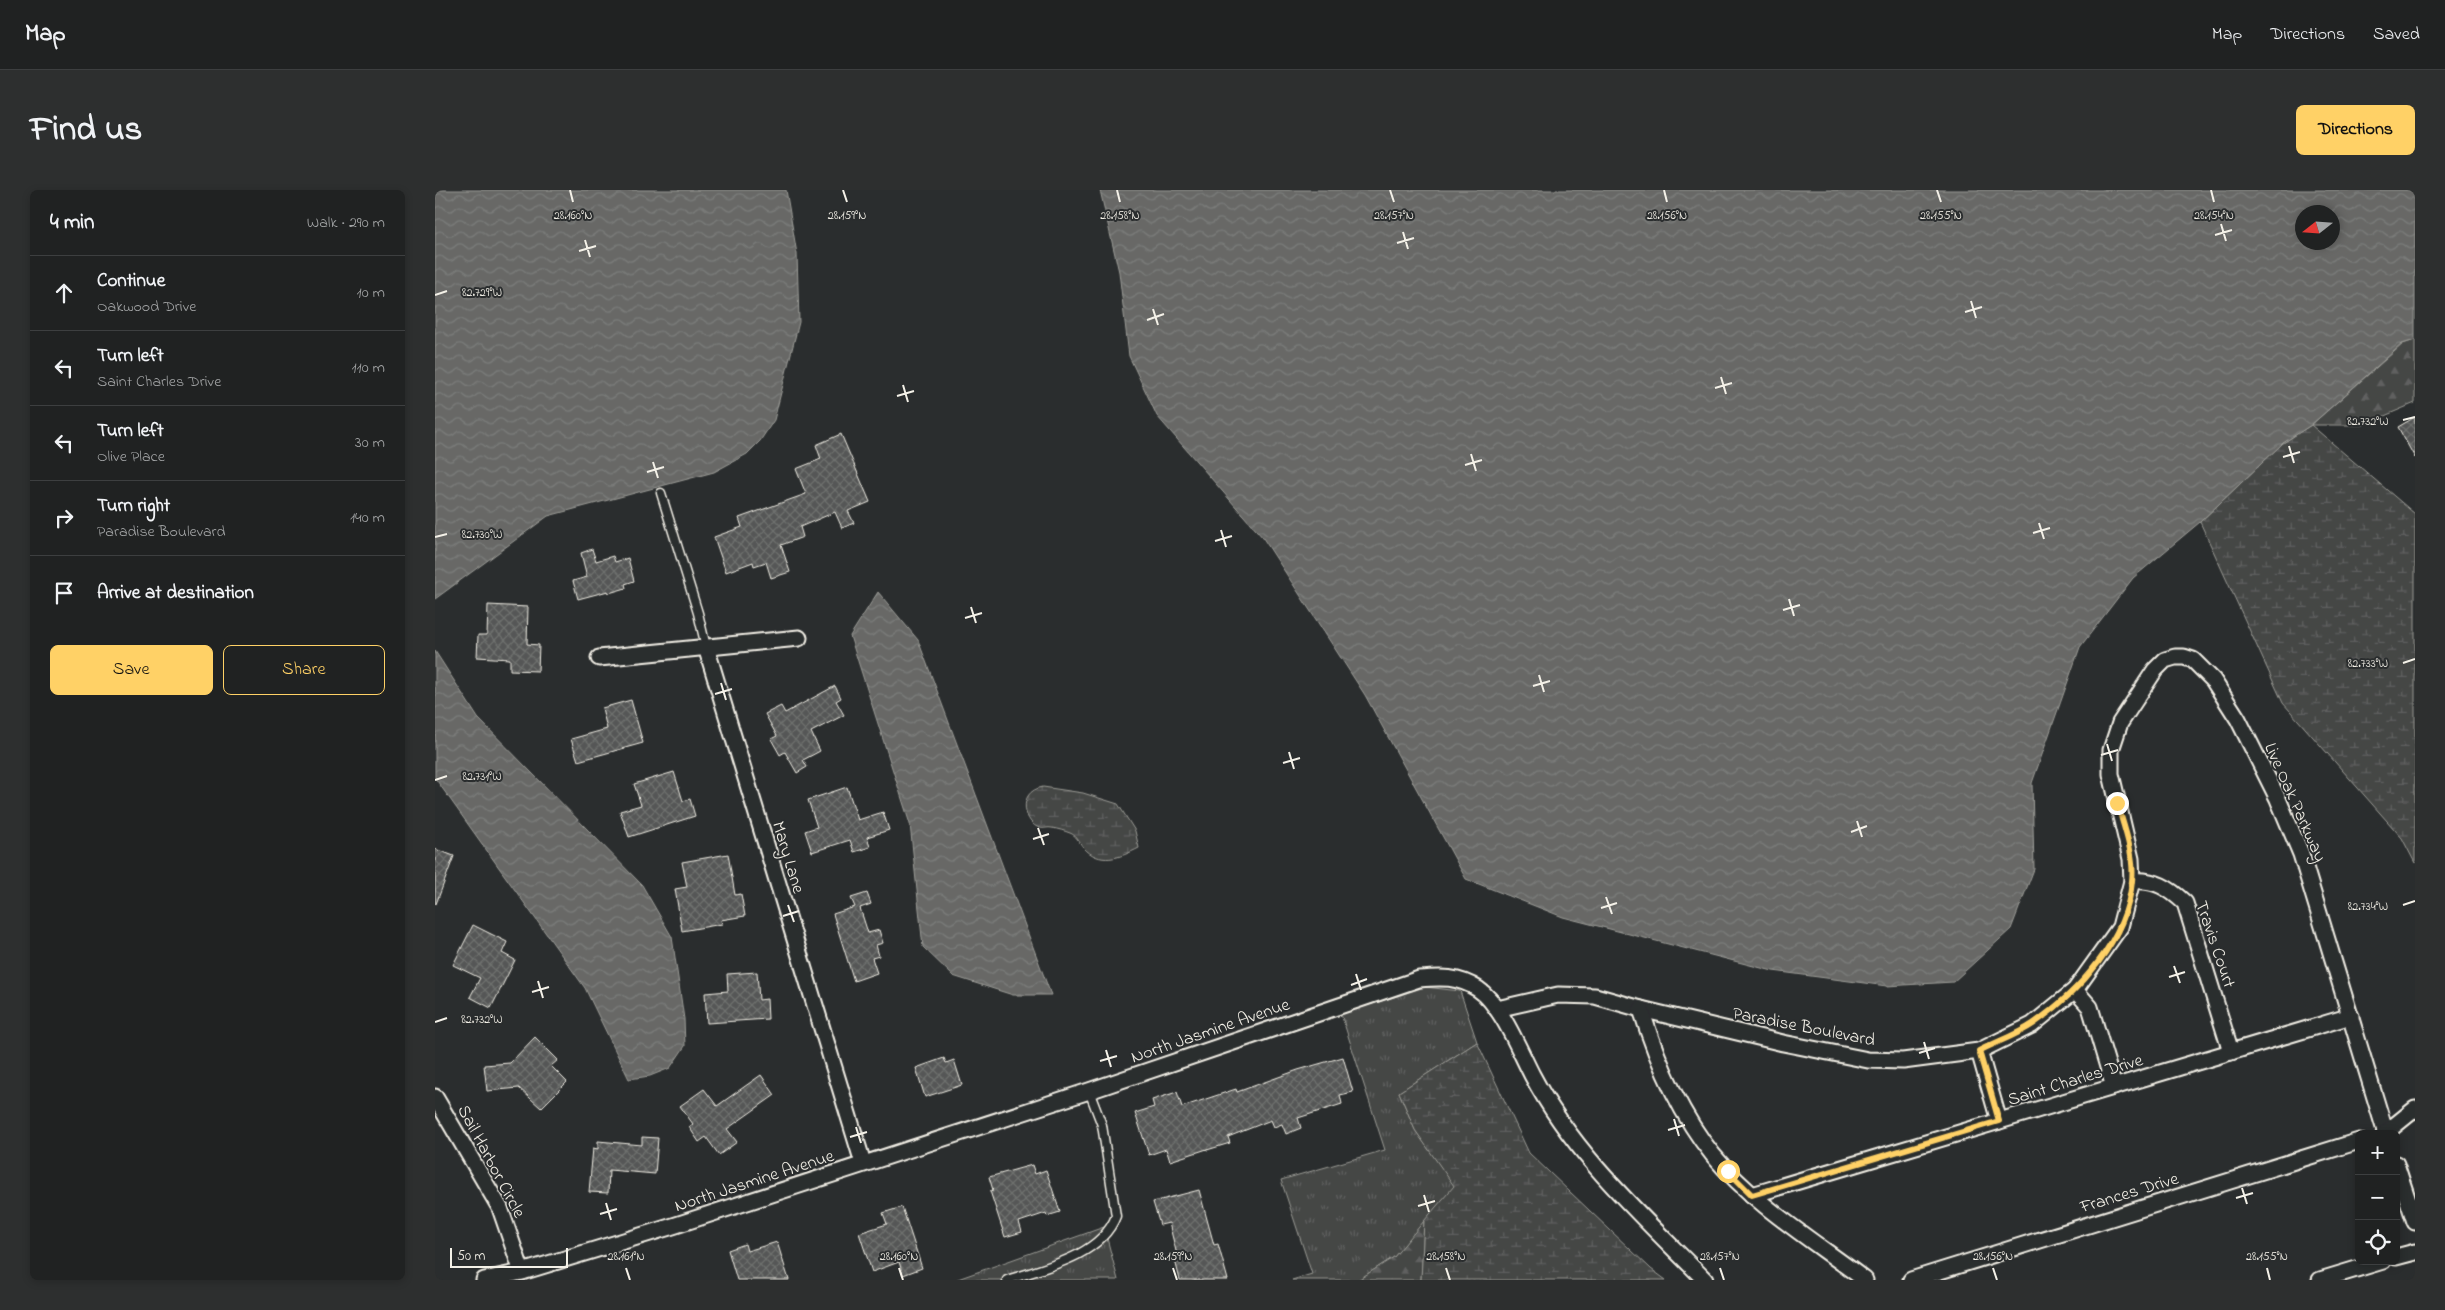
<!DOCTYPE html>
<meta charset="utf-8">
<style>
:root{--surface:#202222;--page:#2d2f2f;--text:#f1f3f6;--muted:#a2a4a5;--line:#3d3f40;--accent:#ffd166}
body{margin:0;font-family:"Indie Flower",sans-serif;background:var(--page);color:var(--text)}
.controls{position:absolute;right:15px;bottom:15px;display:grid;overflow:hidden;border-radius:8px;box-shadow:0 2px 8px #0003}
.controls button{width:45px;height:45px;display:grid;place-items:center;padding:0;border:0;border-bottom:1px solid var(--line);background:var(--surface);color:var(--text);font:25px sans-serif}
.compass{position:absolute;left:1860px;top:15px;width:45px;height:45px;border-radius:50%;background:var(--surface);box-shadow:0 2px 8px #0003;rotate:253deg}
.scale{position:absolute;left:15px;bottom:12px;width:118px;box-sizing:border-box;padding-left:5px;border:2px solid #f4f1e8;border-top:0;font-size:14px;line-height:18px;white-space:nowrap;color:#f4f1e8;-webkit-text-stroke:4px #2a2d2e;paint-order:stroke}
.stop{position:absolute;width:15px;height:15px;margin:-11px;border:4px solid #ffd166;border-radius:50%;background:#fff}
.stop.end{background:#ffd166;border-color:#fff;box-shadow:0 1px 5px #0008}
.list{margin:0;padding:0;list-style:none}
h2{display:flex;justify-content:space-between;align-items:center;height:65px;margin:0;padding:0 20px;font-size:21px}
h2 small{font-size:16px;font-weight:400;color:var(--muted)}
.list li{display:grid;grid-template-columns:32px 1fr auto;gap:15px;align-items:center;box-sizing:border-box;height:75px;padding:0 20px;border-top:1px solid var(--line)}
.list b{display:block;font-size:19px;white-space:nowrap}
.list p{margin:0;font-size:16px;white-space:nowrap;color:var(--muted)}
.list em{font-size:16px;font-style:normal;color:var(--muted)}
.actions{display:flex;gap:10px;padding:15px 20px}
.actions a{flex:1;padding:11px 0;border:1px solid var(--accent);border-radius:8px;text-align:center;font-size:18px;color:var(--accent)}
.actions .main{background:var(--accent);color:#111}
.icon{flex:none;width:28px;height:28px;fill:none;stroke:currentColor;stroke-width:2;stroke-linecap:round;stroke-linejoin:round}
.map{position:relative;flex:none;width:1980px;height:1090px;overflow:hidden;border-radius:8px}
header{display:flex;align-items:center;gap:30px;box-sizing:border-box;height:70px;padding:0 25px;background:var(--surface);border-bottom:1px solid var(--line)}
header strong{font-size:24px}
nav{display:flex;gap:28px;margin-inline-start:auto;font-size:18px}
.intro{display:flex;align-items:center;justify-content:space-between;box-sizing:border-box;height:120px;padding:0 30px}
h1{margin:0;font-size:35px}
.button{padding:12px 22px;border-radius:8px;background:var(--accent);color:#111;font-size:18px;font-weight:700}
main{display:flex;gap:30px;padding:0 30px}
aside{flex:1;background:var(--surface);border-radius:8px;box-shadow:0 2px 8px #0003}
.map>svg:first-child{display:block}
.grass{fill:url(#grass-tufts);stroke:#9c9c96}
.forest{fill:url(#forest-firs);stroke:#9c9c96}
.wetland{fill:url(#wetland-marsh);stroke:#9c9c96}
.water{fill:url(#water-waves);stroke:#9f9f9a;fill-rule:evenodd}
.building{fill:url(#building-cross-hatch);stroke:#f4f1e8}
.lines{fill:none;stroke-linecap:round;stroke-linejoin:round}
.service-casing{stroke:#f4f1e8;stroke-width:11}
.minor-casing{stroke:#f4f1e8;stroke-width:19}
.service{stroke:#2a2d2e;stroke-width:8}
.minor{stroke:#2a2d2e;stroke-width:15}
.route{stroke:#ffd166;stroke-width:6}
.ticks{fill:none;stroke:#f4f1e8;stroke-width:2}
.labels{text-anchor:middle;stroke-width:4;stroke-linejoin:round;paint-order:stroke}
.street-label{font-size:18px;fill:#f4f1e8;stroke:#2a2d2e}
.ticks-label{font-size:12px;text-anchor:middle;fill:#f4f1e8;stroke:#2a2d2e;stroke-width:4;stroke-linejoin:round;paint-order:stroke}
</style>
<header>
<strong>Map</strong>
<nav><a>Map</a><a>Directions</a><a>Saved</a></nav>
</header>
<div class="intro"><h1>Find us</h1><a class="button">Directions</a></div>
<main>
<aside>
<h2>4 min<small>Walk · 290 m</small></h2>
<ul class="list">
<li><svg class="icon" aria-label="ahead" viewBox="0 0 24 24"><path d="M12 20V5M6 11l6-6 6 6"/></svg><div><b>Continue</b><p>Oakwood Drive</p></div><em>10 m</em></li>
<li><svg class="icon" aria-label="left" viewBox="0 0 24 24"><path d="M17 20v-9H6M10 6l-5 5 5 5"/></svg><div><b>Turn left</b><p>Saint Charles Drive</p></div><em>110 m</em></li>
<li><svg class="icon" aria-label="left" viewBox="0 0 24 24"><path d="M17 20v-9H6M10 6l-5 5 5 5"/></svg><div><b>Turn left</b><p>Olive Place</p></div><em>30 m</em></li>
<li><svg class="icon" aria-label="right" viewBox="0 0 24 24"><path d="M7 20v-9h11M14 6l5 5-5 5"/></svg><div><b>Turn right</b><p>Paradise Boulevard</p></div><em>140 m</em></li>
<li><svg class="icon" aria-label="arrive" viewBox="0 0 24 24"><path d="M6 21V4h12l-3 4 3 4H6"/></svg><div><b>Arrive at destination</b></div></li>
</ul>
<div class="actions"><a class="main">Save</a><a>Share</a></div>
</aside>
<div class="map">
<svg width="1980" height="1090" viewBox="0 0 1980 1090">
<defs>
<pattern id="grass-tufts" width="24" height="20" patternUnits="userSpaceOnUse" patternTransform="scale(1.25)"><rect width="24" height="20" fill="#444645"/><path d="M3 7l-1-3M5 7V3M7 7l1-3M15 17l-1-3M17 17v-4M19 17l1-3" fill="none" stroke="#606160"/></pattern>
<pattern id="forest-firs" width="22" height="20" patternUnits="userSpaceOnUse" patternTransform="scale(1.25)"><rect width="22" height="20" fill="#444645"/><path d="M5 1l3.5 6h-7zM16 11l3.5 6h-7z" fill="#606160"/></pattern>
<pattern id="wetland-marsh" width="20" height="14" patternUnits="userSpaceOnUse" patternTransform="scale(1.25)"><rect width="20" height="14" fill="#444645"/><path d="M1 5h8M5 5V1M11 12h8M15 12V8" fill="none" stroke="#606160"/></pattern>
<pattern id="water-waves" width="16" height="10" patternUnits="userSpaceOnUse" patternTransform="scale(1.25)"><rect width="16" height="10" fill="#676866"/><path d="M0 5q4-4 8 0t8 0" fill="none" stroke="#7d7e7c"/></pattern>
<pattern id="building-cross-hatch" width="8" height="8" patternUnits="userSpaceOnUse" patternTransform="scale(1.25)"><rect width="8" height="8" fill="#555756"/><path d="M0 0l8 8M0 8l8-8" fill="none" stroke="#6e706e"/></pattern>
</defs>
<rect width="100%" height="100%" fill="#2a2d2e"/>
<filter id="ink" filterUnits="userSpaceOnUse"><feTurbulence type="fractalNoise" baseFrequency=".02" numOctaves="2"/><feDisplacementMap in="SourceGraphic" scale="10" xChannelSelector="R" yChannelSelector="G"/><feConvolveMatrix kernelMatrix="1 2 1 2 8 2 1 2 1" color-interpolation-filters="sRGB"/></filter>
<g filter="url(#ink)">
<g class="grass">
<path d="M 990,797 L 1025,801 L 1042,852 L 964,902 L 980,940 L 1020,996 L 959,1067 L 923,1090 L 857,1090 L 877,1084 L 846,990 L 950,960 L 906,824 Z"/>
<path d="M 669,1037 L 683,1090 L 520,1090 Z"/>
</g>
<g class="forest">
<path d="M 1980,150 L 1980,213 L 1928,235 L 1876,235 L 1968,154 Z"/>
<path d="M 989,1031 L 986,1090 L 923,1090 L 959,1067 Z"/>
</g>
<g class="wetland">
<path d="M 1876,235 L 1980,324 L 1980,673 L 1967,648 L 1848,513 L 1765,332 L 1848,253 Z"/>
<path d="M 608,597 L 648,603 L 683,614 L 700,641 L 704,658 C 684,668 665,676 648,657 C 644,652 641,645 635,643 C 630,641 623,639 617,638 C 613,637 609,639 605,638 C 590,635 580,602 608,597 Z"/>
<path d="M 1042,852 L 1094,963 L 1216,1079 L 1231,1090 L 986,1090 L 989,1031 L 1019,996 L 980,940 L 964,902 Z"/>
</g>
<g class="water">
<path d="M 0,0 L 351,0 L 362,64 L 364,132 L 339,230 L 325,251 L 312,264 L 279,282 L 113,326 L 0,409 Z"/>
<path d="M 665,0 L 1980,0 L 1980,150 L 1967,154 L 1876,235 L 1848,253 L 1765,332 L 1698,388 L 1645,457 L 1597,593 L 1599,679 L 1576,739 L 1518,792 L 1452,796 L 1338,781 L 1128,727 L 1031,689 L 930,505 L 828,348 L 722,226 L 694,166 L 684,82 ZM 1898,22 L 1898,52 L 1868,52 L 1868,22 Z"/>
<path d="M 443,402 L 483,450 L 616,805 L 578,805 L 518,786 L 488,757 L 475,634 L 415,446 Z"/>
<path d="M 0,461 L 43,528 L 207,695 L 237,747 L 249,829 L 250,856 L 235,878 L 215,886 L 194,889 L 150,798 L 0,588 Z"/>
</g>
<g class="building">
<path d="M 1980,227 L 1980,268 L 1963,237 Z"/>
<path d="M 406,244 L 435,312 L 413,321 L 419,333 L 407,338 L 400,322 L 365,337 L 368,347 L 346,355 L 355,382 L 336,388 L 331,372 L 319,376 L 318,372 L 291,382 L 279,347 L 307,337 L 304,328 L 371,304 L 361,279 L 386,269 L 381,255 Z"/>
<path d="M 157,359 L 161,371 L 178,366 L 180,372 L 193,368 L 199,391 L 190,394 L 191,398 L 174,403 L 173,401 L 143,409 L 138,391 L 152,387 L 146,363 Z"/>
<path d="M 53,415 L 93,417 L 92,454 L 104,455 L 103,481 L 75,480 L 75,469 L 42,467 L 43,445 L 52,445 Z"/>
<path d="M 400,496 L 406,508 L 401,511 L 409,525 L 376,542 L 385,561 L 368,570 L 372,577 L 362,583 L 350,562 L 345,565 L 336,549 L 342,546 L 330,524 L 346,516 L 350,523 Z"/>
<path d="M 196,510 L 208,553 L 143,571 L 136,549 L 172,539 L 167,518 Z"/>
<path d="M 239,582 L 248,611 L 255,609 L 260,626 L 194,647 L 185,621 L 206,615 L 199,594 Z"/>
<path d="M 412,597 L 423,630 L 448,622 L 454,640 L 432,647 L 435,657 L 419,662 L 415,650 L 377,662 L 370,641 L 382,637 L 373,610 Z"/>
<path d="M 0,659 L 19,666 L 1,714 L 0,713 Z"/>
<path d="M 293,664 L 300,705 L 306,704 L 310,726 L 286,730 L 287,734 L 247,741 L 240,699 L 252,697 L 247,672 Z"/>
<path d="M 432,703 L 436,714 L 425,718 L 433,743 L 444,740 L 448,753 L 441,755 L 444,766 L 437,768 L 442,783 L 419,791 L 398,724 L 420,717 L 416,708 Z"/>
<path d="M 38,735 L 72,752 L 67,763 L 80,770 L 56,818 L 35,807 L 45,788 L 18,775 Z"/>
<path d="M 322,782 L 324,810 L 332,809 L 333,829 L 272,833 L 270,803 L 293,801 L 292,784 Z"/>
<path d="M 100,847 L 123,870 L 116,876 L 132,892 L 106,918 L 84,898 L 52,901 L 49,875 L 75,873 Z"/>
<path d="M 908,867 L 918,902 L 905,905 L 907,914 L 863,928 L 866,938 L 851,944 L 847,934 L 839,937 L 836,930 L 793,947 L 795,953 L 772,960 L 772,959 L 735,971 L 731,959 L 714,965 L 700,923 L 719,917 L 717,910 L 742,902 L 747,917 L 801,899 L 802,902 L 863,880 Z"/>
<path d="M 509,868 L 511,873 L 519,870 L 527,895 L 490,907 L 481,878 Z"/>
<path d="M 326,885 L 340,905 L 292,939 L 302,952 L 284,965 L 271,947 L 264,952 L 254,937 L 258,934 L 245,916 L 269,899 L 282,916 Z"/>
<path d="M 207,947 L 223,948 L 220,984 L 174,980 L 173,1003 L 154,1002 L 158,958 L 163,959 L 163,951 L 207,955 Z"/>
<path d="M 597,975 L 600,984 L 611,980 L 625,1022 L 612,1026 L 611,1023 L 584,1032 L 587,1042 L 570,1047 L 555,1001 L 558,1000 L 554,987 Z"/>
<path d="M 764,1000 L 779,1055 L 783,1054 L 793,1090 L 745,1090 L 739,1066 L 742,1065 L 734,1033 L 725,1035 L 718,1012 Z"/>
<path d="M 467,1017 L 487,1078 L 468,1085 L 464,1072 L 437,1082 L 424,1043 L 452,1034 L 448,1023 Z"/>
<path d="M 342,1052 L 354,1090 L 302,1090 L 293,1060 L 310,1054 L 312,1061 Z"/>
</g>
<g class="lines">
<g class="service-casing">
<g id="service">
<path d="M 226,303 L 263,423 L 271,457"/>
<path d="M 572,1090 C 609,1078 666,1066 681,1026 L 667,935 L 654,901"/>
</g>
</g>
<g class="minor-casing">
<g id="minor">
<path d="M 271,457 L 428,973"/>
<path d="M 164,468 L 364,448"/>
<path d="M 1697,691 C 1720,689 1734,698 1750,713 L 1796,862"/>
<path d="M 1640,800 L 1655,817 L 1679,897"/>
<path d="M 1062,819 L 1123,805 L 1160,806 L 1206,819 L 1348,853 L 1433,870 L 1468,871 L 1544,861 L 1597,835 L 1640,800 L 1685,737 L 1697,691 L 1696,669 L 1676,584 L 1676,560 L 1685,533 L 1720,480 L 1730,470 L 1740,467 L 1749,467 L 1758,470 L 1778,490 L 1803,529 L 1843,609 L 1866,664 L 1951,944"/>
<path d="M 1206,819 C 1222,871 1244,923 1278,965 C 1319,1015 1379,1051 1430,1090"/>
<path d="M 1544,861 L 1564,931"/>
<path d="M 0,907 L 65,1018 L 87,1082"/>
<path d="M 1949,944 L 1980,919"/>
<path d="M 1961,974 L 1980,1032"/>
<path d="M 1317,1005 L 1916,826"/>
<path d="M 1961,1067 L 1980,1062"/>
<path d="M 49,1090 L 87,1082 L 238,1036 L 654,901 L 984,789 C 1006,787 1023,786 1043,799 C 1066,814 1084,860 1097,885 C 1139,965 1207,1026 1270,1090"/>
<path d="M 1476,1090 L 1924,951"/>
<path d="M 1885,1090 L 1948,1071"/>
</g>
</g>
<use href="#service" class="service"/>
<use href="#minor" class="minor"/>
</g>
</g>
<g class="lines" filter="url(#ink)">
<path class="route" d="M 1293,981 L 1317,1005 L 1564,931 L 1544,861 C 1561,852 1582,845 1598,834 C 1644,802 1692,750 1697,691 C 1700,666 1689,637 1682,613"/>
</g>
<path class="ticks" d="M 135,0 L 138,12M 408,0 L 412,12M 682,0 L 685,12M 955,0 L 959,12M 1229,0 L 1232,12M 1502,0 L 1506,12M 1776,0 L 1779,12M 1786,34 L 1791,51M 968,42 L 973,59M 1780,45 L 1797,40M 150,50 L 155,67M 962,53 L 979,48M 144,61 L 161,56M 0,105 L 12,101M 1536,111 L 1541,128M 718,119 L 723,135M 1530,122 L 1547,117M 712,130 L 729,124M 1286,187 L 1291,204M 468,195 L 473,212M 1280,198 L 1297,193M 462,206 L 479,201M 1968,230 L 1980,227M 1854,256 L 1859,273M 1036,264 L 1041,281M 1848,267 L 1865,262M 218,272 L 223,288M 1030,275 L 1047,270M 212,282 L 229,277M 1604,333 L 1609,349M 786,340 L 791,357M 1598,343 L 1615,338M 0,347 L 12,344M 780,351 L 797,346M 1354,409 L 1359,426M 536,417 L 541,433M 1348,420 L 1365,415M 530,428 L 547,423M 1968,473 L 1980,469M 1104,485 L 1109,502M 286,493 L 291,510M 1098,496 L 1115,491M 280,504 L 297,499M 1672,554 L 1677,571M 854,562 L 859,579M 1666,565 L 1683,560M 848,573 L 865,568M 0,590 L 12,586M 1422,631 L 1427,647M 603,638 L 609,655M 1416,642 L 1432,636M 598,649 L 614,644M 1171,707 L 1177,724M 353,715 L 359,732M 1968,715 L 1980,711M 1166,718 L 1182,713M 348,726 L 364,721M 1739,776 L 1745,793M 921,784 L 926,800M 1734,787 L 1750,782M 103,791 L 108,808M 916,795 L 932,789M 97,802 L 114,797M 0,832 L 12,828M 1489,852 L 1494,869M 671,860 L 676,877M 1484,863 L 1500,858M 665,871 L 682,866M 1239,929 L 1244,946M 421,937 L 426,953M 1233,940 L 1250,935M 415,947 L 432,942M 1807,998 L 1812,1014M 989,1005 L 994,1022M 1801,1008 L 1818,1003M 171,1013 L 176,1030M 983,1016 L 1000,1011M 165,1024 L 182,1019M 191,1078 L 195,1090M 464,1078 L 468,1090M 738,1078 L 742,1090M 1011,1078 L 1015,1090M 1285,1078 L 1289,1090M 1558,1078 L 1562,1090M 1832,1078 L 1835,1090"/>
<g class="labels">
<g class="street-label">
<text transform="translate(1861 612) rotate(66)" y="6">Live Oak Parkway</text>
<text transform="translate(354 667) rotate(73)" y="6">Mary Lane</text>
<text transform="translate(1781 754) rotate(71)" y="6">Travis Court</text>
<text transform="translate(1369 836) rotate(11)" y="6">Paradise Boulevard</text>
<text transform="translate(775 840) rotate(-19)" y="6">North Jasmine Avenue</text>
<text transform="translate(1640 889) rotate(-17)" y="6">Saint Charles Drive</text>
<text transform="translate(57 971) rotate(62)" y="6">Sail Harbor Circle</text>
<text transform="translate(319 990) rotate(-18)" y="6">North Jasmine Avenue</text>
<text transform="translate(1694 1002) rotate(-17)" y="6">Frances Drive</text>
</g>
</g>
<g class="ticks-label">
<text x="1779" y="29">28.154°N</text>
<text x="138" y="29">28.160°N</text>
<text x="412" y="29">28.159°N</text>
<text x="685" y="29">28.158°N</text>
<text x="959" y="29">28.157°N</text>
<text x="1232" y="29">28.156°N</text>
<text x="1506" y="29">28.155°N</text>
<text x="47" y="106">82.729°W</text>
<text x="1933" y="235">82.732°W</text>
<text x="47" y="348">82.730°W</text>
<text x="1933" y="477">82.733°W</text>
<text x="47" y="590">82.731°W</text>
<text x="1933" y="720">82.734°W</text>
<text x="47" y="833">82.732°W</text>
<text x="191" y="1070">28.161°N</text>
<text x="464" y="1070">28.160°N</text>
<text x="738" y="1070">28.159°N</text>
<text x="1011" y="1070">28.158°N</text>
<text x="1285" y="1070">28.157°N</text>
<text x="1558" y="1070">28.156°N</text>
<text x="1832" y="1070">28.155°N</text>
</g>
</svg>
<div class="controls">
<button>+</button>
<button>−</button>
<button><svg class="icon" aria-label="locate" viewBox="0 0 24 24"><circle cx="12" cy="12" r="6"/><path d="M12 2v4M12 18v4M2 12h4M18 12h4"/></svg></button>
</div>
<svg class="compass" viewBox="-18 -18 36 36"><path d="M0-13l5 13h-10z" fill="#e53935"/><path d="M0 13l5-13h-10z" fill="#a2a4a5"/></svg>
<div class="scale">50 m</div>
<div class="stop" style="left:1293px;top:981px"></div>
<div class="stop end" style="left:1682px;top:613px"></div>
</div>
</main>
